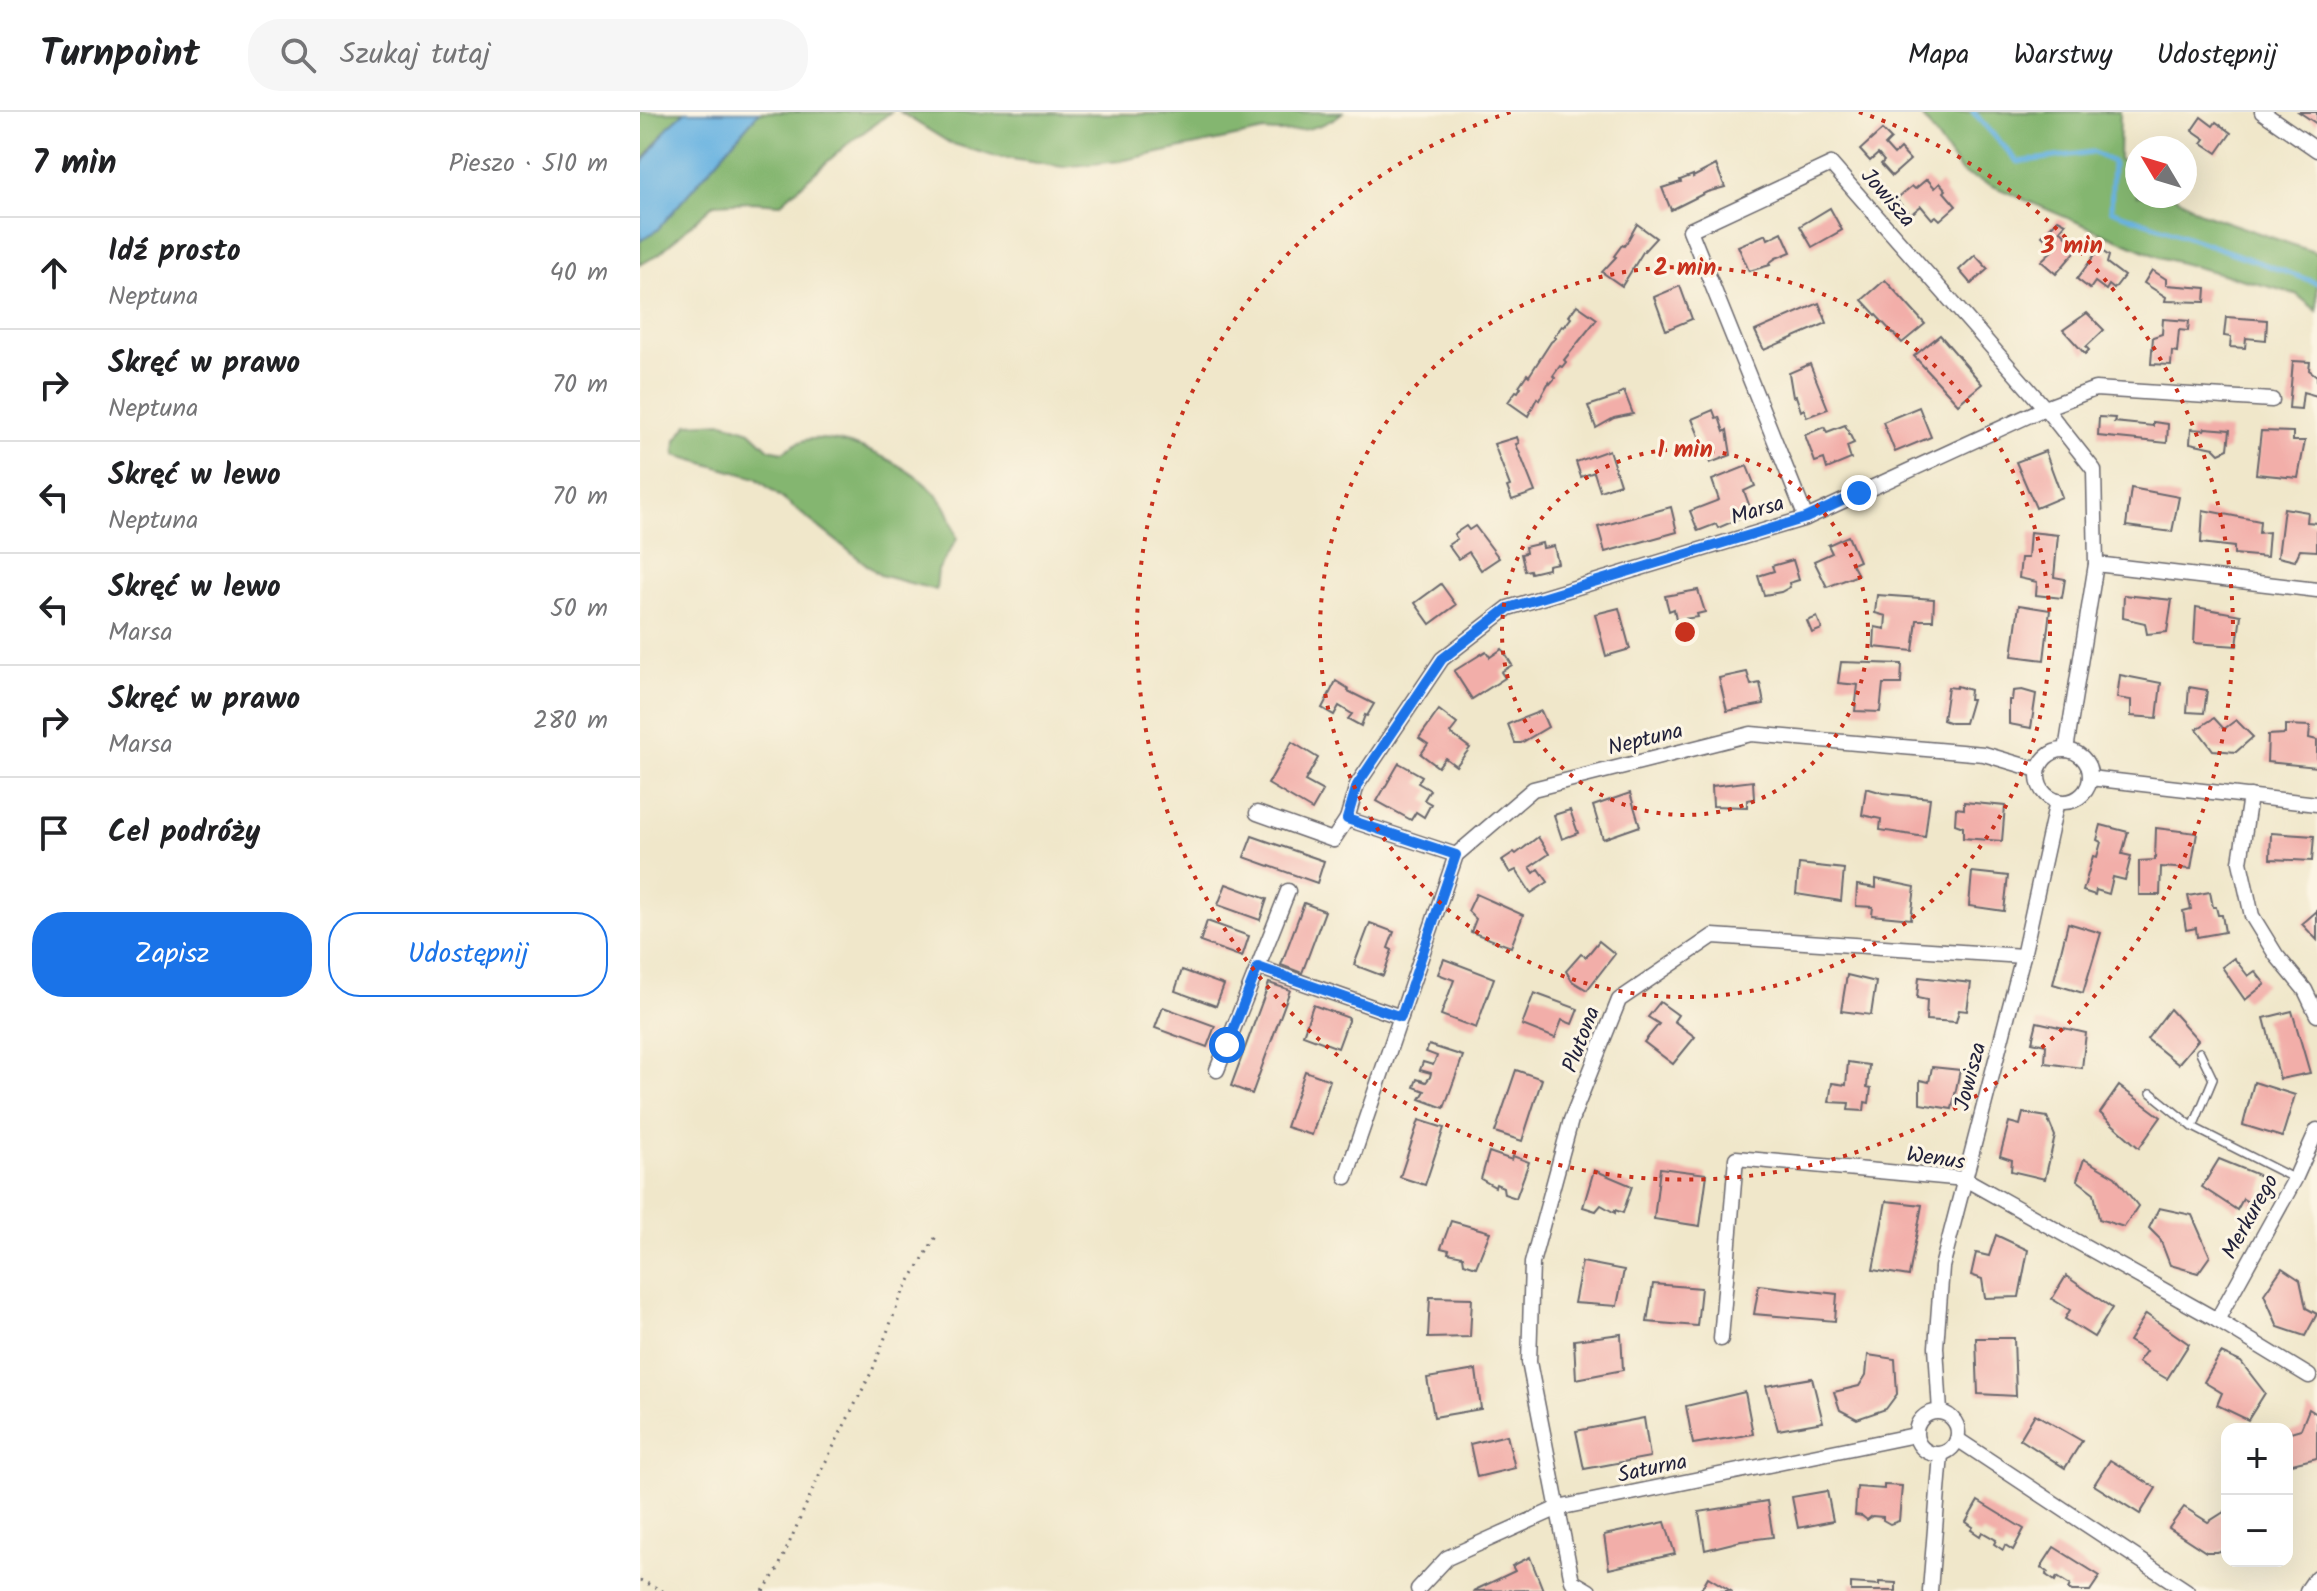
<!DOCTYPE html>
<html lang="pl">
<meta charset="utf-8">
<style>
:root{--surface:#fff;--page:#f6f6f6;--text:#202124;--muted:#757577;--line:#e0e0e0;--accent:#1a73e8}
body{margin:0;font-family:Kalam,sans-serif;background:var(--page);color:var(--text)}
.controls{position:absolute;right:24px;bottom:24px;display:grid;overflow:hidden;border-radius:16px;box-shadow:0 8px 32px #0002}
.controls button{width:72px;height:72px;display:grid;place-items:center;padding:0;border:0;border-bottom:2px solid var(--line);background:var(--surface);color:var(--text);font:40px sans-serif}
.compass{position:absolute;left:1485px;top:24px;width:72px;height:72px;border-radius:50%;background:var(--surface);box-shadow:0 8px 32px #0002;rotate:308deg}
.stop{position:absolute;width:24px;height:24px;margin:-18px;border:6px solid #1a73e8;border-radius:50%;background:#fff}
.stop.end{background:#1a73e8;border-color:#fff;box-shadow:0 2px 8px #0008}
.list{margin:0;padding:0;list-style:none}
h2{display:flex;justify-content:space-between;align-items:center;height:104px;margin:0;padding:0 32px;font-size:34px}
h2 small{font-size:26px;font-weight:400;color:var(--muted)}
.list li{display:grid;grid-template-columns:52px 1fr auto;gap:24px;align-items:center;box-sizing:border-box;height:112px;padding:0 32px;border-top:2px solid var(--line)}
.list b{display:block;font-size:30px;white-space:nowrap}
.list p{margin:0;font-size:26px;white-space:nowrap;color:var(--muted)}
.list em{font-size:26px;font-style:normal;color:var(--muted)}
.actions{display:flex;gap:16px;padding:24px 32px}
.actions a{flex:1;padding:18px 0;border:2px solid var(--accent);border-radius:32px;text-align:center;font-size:28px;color:var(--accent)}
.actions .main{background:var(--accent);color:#fff}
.icon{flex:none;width:44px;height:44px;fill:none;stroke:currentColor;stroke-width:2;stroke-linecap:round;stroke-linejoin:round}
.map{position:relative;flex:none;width:1677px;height:1479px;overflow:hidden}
header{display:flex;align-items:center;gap:48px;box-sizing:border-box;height:112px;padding:0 40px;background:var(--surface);border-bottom:2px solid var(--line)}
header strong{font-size:38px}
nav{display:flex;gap:44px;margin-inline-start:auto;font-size:28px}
.search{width:560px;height:72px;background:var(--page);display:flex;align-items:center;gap:20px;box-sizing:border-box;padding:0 28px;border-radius:32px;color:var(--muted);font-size:30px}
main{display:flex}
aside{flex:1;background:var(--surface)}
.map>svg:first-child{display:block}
.forest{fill:#84b66f;stroke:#536c55;stroke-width:2}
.water{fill:#69b3e1;stroke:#466a8e;stroke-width:2}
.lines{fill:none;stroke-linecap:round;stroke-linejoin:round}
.stream{stroke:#69b3e1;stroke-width:5}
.building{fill:#f2aea9}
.service-casing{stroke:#6a676d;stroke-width:10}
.minor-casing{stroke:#6a676d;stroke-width:17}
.tertiary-casing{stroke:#6a676d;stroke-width:19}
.path{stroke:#6a676d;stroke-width:3;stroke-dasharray:2 6;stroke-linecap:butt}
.service{stroke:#fff;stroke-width:7}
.minor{stroke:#fff;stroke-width:14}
.tertiary{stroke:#fff;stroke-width:16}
.route{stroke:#1a73e8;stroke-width:10}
.ring{fill:none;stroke:#c8321e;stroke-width:4;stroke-dasharray:4 8}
.labels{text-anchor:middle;stroke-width:6;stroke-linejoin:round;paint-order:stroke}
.street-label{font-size:22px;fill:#22223b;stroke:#fcf5e5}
.centre{fill:#c8321e;stroke:#fcf5e5;stroke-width:4}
.ring-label{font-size:24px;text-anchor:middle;font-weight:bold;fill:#c8321e;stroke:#fcf5e5;stroke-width:6;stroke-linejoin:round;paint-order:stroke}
</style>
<header>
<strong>Turnpoint</strong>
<div class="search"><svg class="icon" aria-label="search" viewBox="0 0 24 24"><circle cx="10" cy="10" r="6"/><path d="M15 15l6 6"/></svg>Szukaj tutaj</div>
<nav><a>Mapa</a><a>Warstwy</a><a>Udostępnij</a></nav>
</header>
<main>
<aside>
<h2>7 min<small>Pieszo · 510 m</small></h2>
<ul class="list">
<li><svg class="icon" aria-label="ahead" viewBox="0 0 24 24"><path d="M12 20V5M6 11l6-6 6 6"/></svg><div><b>Idź prosto</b><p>Neptuna</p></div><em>40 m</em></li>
<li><svg class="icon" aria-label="right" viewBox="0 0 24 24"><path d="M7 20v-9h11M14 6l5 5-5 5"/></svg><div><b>Skręć w prawo</b><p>Neptuna</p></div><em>70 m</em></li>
<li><svg class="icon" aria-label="left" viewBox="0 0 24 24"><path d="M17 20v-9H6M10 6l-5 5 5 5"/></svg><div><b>Skręć w lewo</b><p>Neptuna</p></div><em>70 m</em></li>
<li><svg class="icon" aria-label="left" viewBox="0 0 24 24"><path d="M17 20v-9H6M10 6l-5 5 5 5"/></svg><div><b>Skręć w lewo</b><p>Marsa</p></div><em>50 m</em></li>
<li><svg class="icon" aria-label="right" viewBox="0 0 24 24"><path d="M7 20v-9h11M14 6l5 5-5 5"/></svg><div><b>Skręć w prawo</b><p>Marsa</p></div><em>280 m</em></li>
<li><svg class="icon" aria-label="arrive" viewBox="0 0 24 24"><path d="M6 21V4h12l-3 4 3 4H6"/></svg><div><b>Cel podróży</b></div></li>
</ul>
<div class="actions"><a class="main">Zapisz</a><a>Udostępnij</a></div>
</aside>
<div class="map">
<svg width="1677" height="1479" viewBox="0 0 1677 1479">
<rect width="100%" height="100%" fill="#fcf5e5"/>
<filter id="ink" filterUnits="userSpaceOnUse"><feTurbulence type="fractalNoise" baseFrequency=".0125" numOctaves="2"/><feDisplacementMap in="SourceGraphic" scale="16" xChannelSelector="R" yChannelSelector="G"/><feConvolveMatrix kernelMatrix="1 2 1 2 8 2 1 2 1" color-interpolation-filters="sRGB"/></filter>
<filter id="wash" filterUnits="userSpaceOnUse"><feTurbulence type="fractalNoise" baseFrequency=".006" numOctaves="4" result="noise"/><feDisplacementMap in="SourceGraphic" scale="32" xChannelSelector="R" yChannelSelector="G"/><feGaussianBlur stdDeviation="1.8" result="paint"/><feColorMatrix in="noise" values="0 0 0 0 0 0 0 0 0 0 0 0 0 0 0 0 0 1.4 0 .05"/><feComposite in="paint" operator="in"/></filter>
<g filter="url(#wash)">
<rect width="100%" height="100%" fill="#f0e7ca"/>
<g class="forest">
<path d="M 0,0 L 45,0 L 28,15 L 0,52 Z"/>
<path d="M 119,0 L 251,0 L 205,34 L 140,92 L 112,90 L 74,92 L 19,142 L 0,153 L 0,129 L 17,118 Z"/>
<path d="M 260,0 L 497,2 L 703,0 C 682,18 651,22 624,19 L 480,49 L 423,55 L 353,44 L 310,31 Z"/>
<path d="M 1279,0 L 1480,0 L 1479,47 L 1497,59 L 1497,84 L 1535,84 L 1561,101 L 1677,141 L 1677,199 L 1656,182 L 1519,145 L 1322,61 Z"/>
<path d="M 83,310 L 110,319 L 129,337 L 143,340 C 149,336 158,330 165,328 C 205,320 276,356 300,387 C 309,397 313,414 317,427 L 298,458 L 296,478 L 240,463 L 116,366 L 35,343 L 36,328 L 48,312 Z"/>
</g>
<path class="water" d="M 45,0 L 119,0 L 17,118 L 0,129 L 0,55 L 28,15 Z"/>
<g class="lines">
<path class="stream" d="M 1333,0 L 1378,50 L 1452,40 L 1473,50 L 1471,98 L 1677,171"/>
</g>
<g id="blocks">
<g class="building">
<path d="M 1659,0 L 1677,0 L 1677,12 Z"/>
<path d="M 1561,5 L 1573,14 L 1576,10 L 1591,21 L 1577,41 L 1562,31 L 1565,27 L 1552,18 Z"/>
<path d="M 1242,18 L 1251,27 L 1245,33 L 1254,43 L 1260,37 L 1270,48 L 1252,64 L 1241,52 L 1244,49 L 1238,42 L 1230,49 L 1220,38 Z"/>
<path d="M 1076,53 L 1085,75 L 1067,80 L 1031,98 L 1022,76 L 1041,70 L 1040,68 L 1053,63 L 1053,65 Z"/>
<path d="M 1287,67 L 1295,76 L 1300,71 L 1306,78 L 1304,80 L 1316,94 L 1300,108 L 1296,104 L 1292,107 L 1281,94 L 1270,103 L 1256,87 L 1272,74 L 1275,77 Z"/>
<path d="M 1190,96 L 1202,118 L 1172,135 L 1160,114 Z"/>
<path d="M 1418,107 L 1426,111 L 1420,118 L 1436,133 L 1433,137 L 1436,139 L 1416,162 L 1401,149 L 1415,136 L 1402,124 Z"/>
<path d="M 997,112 L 1016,126 L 1003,140 L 982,174 L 962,160 L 976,145 L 974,144 L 982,133 L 984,134 L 987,130 Z"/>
<path d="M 1142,120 L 1151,140 L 1136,146 L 1129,151 L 1130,153 L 1109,159 L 1098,134 L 1126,122 L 1128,127 Z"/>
<path d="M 1459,137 L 1469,144 L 1467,151 L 1484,164 L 1474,177 L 1469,173 L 1466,178 L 1455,170 L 1450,177 L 1437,167 Z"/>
<path d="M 1335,143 L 1348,157 L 1331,172 L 1319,158 Z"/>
<path d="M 1512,158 L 1526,167 L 1526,173 L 1566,176 L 1565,190 L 1525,189 L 1526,185 L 1504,171 Z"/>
<path d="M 1245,168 L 1285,212 L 1262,231 L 1222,188 Z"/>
<path d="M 1040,174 L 1052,207 L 1026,218 L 1014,185 Z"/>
<path d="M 1179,191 L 1187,211 L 1124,238 L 1115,219 Z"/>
<path d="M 937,193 L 957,207 L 924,248 L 926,250 L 922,255 L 920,254 L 913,264 L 915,266 L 910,272 L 909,270 L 899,288 L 897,286 L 888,304 L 868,290 L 876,279 L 878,280 L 881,275 L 879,274 L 887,262 L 889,264 L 911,230 L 916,226 L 914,225 L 922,214 L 924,215 L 931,206 L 929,204 Z"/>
<path d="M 1447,201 L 1464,218 L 1446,235 L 1449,238 L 1445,242 L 1423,218 Z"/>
<path d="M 1586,205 L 1627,208 L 1626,228 L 1606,226 L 1605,236 L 1590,235 L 1591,225 L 1584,224 Z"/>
<path d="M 1523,207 L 1549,209 L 1548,219 L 1539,218 L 1537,240 L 1532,239 L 1531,253 L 1511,252 L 1513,225 L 1522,222 Z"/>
<path d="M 1300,223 L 1342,272 L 1318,292 L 1274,244 Z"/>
<path d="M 1653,249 L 1670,250 L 1669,258 L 1677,264 L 1677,284 L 1663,280 L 1661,297 L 1649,296 Z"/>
<path d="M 1170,252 L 1188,297 L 1167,305 L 1164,297 L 1161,299 L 1156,284 L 1153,285 L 1149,261 Z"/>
<path d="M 984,279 L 993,302 L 974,306 L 956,316 L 948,294 L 979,284 L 978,282 Z"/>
<path d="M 1279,295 L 1291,325 L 1255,340 L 1243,310 Z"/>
<path d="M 1073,298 L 1076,306 L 1079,305 L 1084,320 L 1087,318 L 1091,343 L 1070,351 L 1052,307 Z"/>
<path d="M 1459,305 L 1475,306 L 1474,310 L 1513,314 L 1513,310 L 1528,312 L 1527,331 L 1458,324 Z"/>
<path d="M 1205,313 L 1214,331 L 1207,334 L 1211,347 L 1187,357 L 1184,347 L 1175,350 L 1165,323 L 1184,315 L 1187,320 Z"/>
<path d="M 1565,316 L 1590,318 L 1588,337 L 1579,341 L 1574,336 L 1550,331 L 1551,317 L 1564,318 Z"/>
<path d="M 1621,319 L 1653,320 L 1653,329 L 1665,329 L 1658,366 L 1616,362 Z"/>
<path d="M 877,325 L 879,331 L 876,332 L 895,380 L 872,388 L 867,375 L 870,374 L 854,332 Z"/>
<path d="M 969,338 L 980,372 L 960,379 L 954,360 L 941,365 L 936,350 Z"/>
<path d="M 1405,339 L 1422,385 L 1396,396 L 1376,350 Z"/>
<path d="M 1107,354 L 1115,374 L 1104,379 L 1111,398 L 1098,403 L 1099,407 L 1078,416 L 1076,412 L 1058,419 L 1050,399 L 1079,388 L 1072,368 Z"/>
<path d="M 1491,376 L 1539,385 L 1532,420 L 1486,414 Z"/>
<path d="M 1031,395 L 1037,420 L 965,440 L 958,415 Z"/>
<path d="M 1644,396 L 1668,400 L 1667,410 L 1677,411 L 1677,439 L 1660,438 L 1655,449 L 1638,445 Z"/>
<path d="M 1563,398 L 1620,409 L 1619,421 L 1629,420 L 1627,445 L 1594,442 L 1594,435 L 1561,431 Z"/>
<path d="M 826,414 L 829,418 L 835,414 L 859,446 L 841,458 L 829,440 L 818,447 L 808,433 L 817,427 L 814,422 Z"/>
<path d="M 1390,420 L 1418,423 L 1414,465 L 1425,467 L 1422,486 L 1396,483 L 1397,470 L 1379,466 L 1381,446 L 1388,446 Z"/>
<path d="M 1208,424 L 1219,449 L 1212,452 L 1218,463 L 1187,475 L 1174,449 L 1192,441 L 1188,433 Z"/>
<path d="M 902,431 L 903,436 L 914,434 L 918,451 L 908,453 L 908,457 L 891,461 L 890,458 L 885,459 L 881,442 L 886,441 L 885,435 Z"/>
<path d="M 1153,448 L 1159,468 L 1149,471 L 1150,475 L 1141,480 L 1124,483 L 1118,464 L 1134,459 L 1132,454 Z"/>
<path d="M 801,472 L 816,493 L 790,512 L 775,491 Z"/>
<path d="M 1058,478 L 1065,500 L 1057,502 L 1058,505 L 1036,508 L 1034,497 L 1029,499 L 1025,484 Z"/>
<path d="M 1237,483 L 1294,487 L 1293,508 L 1277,508 L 1273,539 L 1234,535 L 1235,515 L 1245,517 L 1246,504 L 1235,501 Z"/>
<path d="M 1484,483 L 1532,488 L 1527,520 L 1507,522 L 1505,511 L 1483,506 Z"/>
<path d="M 1379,493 L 1410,498 L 1404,548 L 1372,544 Z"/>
<path d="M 1556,495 L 1601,503 L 1597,534 L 1554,531 Z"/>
<path d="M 979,496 L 990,537 L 966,544 L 955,502 Z"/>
<path d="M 1177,505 L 1182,517 L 1172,521 L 1167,509 Z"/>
<path d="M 862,537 L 872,553 L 861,560 L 865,566 L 832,587 L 814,559 L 846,539 L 850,545 Z"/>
<path d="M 1201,550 L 1262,552 L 1261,572 L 1243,572 L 1240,600 L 1215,599 L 1218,573 L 1198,571 Z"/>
<path d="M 1107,560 L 1111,573 L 1120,571 L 1124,592 L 1087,599 L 1079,566 Z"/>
<path d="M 1480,563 L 1521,571 L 1517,606 L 1491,604 L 1491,588 L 1477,586 Z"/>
<path d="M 696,569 L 709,577 L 708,579 L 734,592 L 727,604 L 725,603 L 721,614 L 708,607 L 712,602 L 699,594 L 694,603 L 682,596 Z"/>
<path d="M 1317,574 L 1330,578 L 1329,587 L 1332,587 L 1325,611 L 1311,611 L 1303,608 L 1308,575 L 1316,576 Z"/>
<path d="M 1549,575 L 1567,578 L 1564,601 L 1547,600 Z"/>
<path d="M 1382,578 L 1396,582 L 1391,616 L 1369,612 L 1369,588 L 1372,588 L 1373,579 Z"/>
<path d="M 799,598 L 817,612 L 810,621 L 830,636 L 816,654 L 805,646 L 798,655 L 781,642 L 788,632 L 779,626 Z"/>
<path d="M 901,599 L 908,615 L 881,631 L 875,631 L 868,612 Z"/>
<path d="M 1574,606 L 1584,617 L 1596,608 L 1613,625 L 1596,640 L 1573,638 L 1557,617 Z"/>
<path d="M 1645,613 L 1670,614 L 1669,626 L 1677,628 L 1677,655 L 1627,650 L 1628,623 L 1645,622 Z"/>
<path d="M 652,630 L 678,646 L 665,669 L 683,679 L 672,698 L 628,672 Z"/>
<path d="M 759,651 L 782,664 L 778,671 L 790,678 L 784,688 L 791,692 L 784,705 L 776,700 L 771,708 L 737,689 Z"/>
<path d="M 1113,669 L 1114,687 L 1107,688 L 1107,695 L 1073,694 L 1072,674 Z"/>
<path d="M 1226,676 L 1243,681 L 1290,686 L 1285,725 L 1240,718 L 1241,707 L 1222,703 Z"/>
<path d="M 990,681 L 1000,714 L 963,727 L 953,694 Z"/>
<path d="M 1324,690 L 1365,694 L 1362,729 L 1323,726 L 1323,715 L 1315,712 L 1316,696 L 1324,697 Z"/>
<path d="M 930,698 L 938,721 L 922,727 L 914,703 Z"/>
<path d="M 1461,713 L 1488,720 L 1482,742 L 1491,744 L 1485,768 L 1473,765 L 1469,782 L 1456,778 L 1455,783 L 1443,779 L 1453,744 L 1457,745 L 1461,730 L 1457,728 Z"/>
<path d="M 1516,716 L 1557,721 L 1551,757 L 1521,755 L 1520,783 L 1499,783 L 1499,749 L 1515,748 Z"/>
<path d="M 1631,721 L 1674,724 L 1672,749 L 1630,747 Z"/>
<path d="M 612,724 L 684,749 L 677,771 L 604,745 Z"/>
<path d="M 898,725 L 909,742 L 890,755 L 894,761 L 899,757 L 908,770 L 891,781 L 876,758 L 870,761 L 862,748 L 874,740 L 876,742 Z"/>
<path d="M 1159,752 L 1204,757 L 1201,789 L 1156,782 Z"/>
<path d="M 1332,760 L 1368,764 L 1364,799 L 1329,794 Z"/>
<path d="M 1236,767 L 1275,775 L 1271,807 L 1232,803 L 1233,795 L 1216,794 L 1217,773 L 1236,776 Z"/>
<path d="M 586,772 L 627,787 L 620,808 L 578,793 Z"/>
<path d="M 1570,780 L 1573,795 L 1576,795 L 1578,803 L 1582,803 L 1585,820 L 1557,825 L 1556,816 L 1546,818 L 1543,799 L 1551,797 L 1548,784 Z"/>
<path d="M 836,782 L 883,803 L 871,835 L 831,820 L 836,807 L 828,799 Z"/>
<path d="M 664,791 L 685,799 L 662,861 L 641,853 Z"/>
<path d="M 1677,799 L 1677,828 L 1662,812 Z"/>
<path d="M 567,809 L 609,824 L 602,845 L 560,830 Z"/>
<path d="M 730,811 L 754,820 L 748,836 L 752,838 L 743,864 L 714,853 Z"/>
<path d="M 1428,811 L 1461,821 L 1443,881 L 1413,872 Z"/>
<path d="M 959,829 L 975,842 L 947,878 L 932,869 L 926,859 L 941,842 L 946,845 Z"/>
<path d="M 1594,846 L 1608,864 L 1615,859 L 1625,872 L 1605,888 L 1582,855 Z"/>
<path d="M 804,847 L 854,866 L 836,916 L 801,903 L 814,868 L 798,862 Z"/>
<path d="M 542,858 L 584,873 L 576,894 L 535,879 Z"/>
<path d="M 1207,863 L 1236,870 L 1231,903 L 1201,899 Z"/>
<path d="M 1279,865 L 1331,871 L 1327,899 L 1319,898 L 1316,910 L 1286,908 L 1287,888 L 1277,886 Z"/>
<path d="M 629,871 L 650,878 L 612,982 L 591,974 Z"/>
<path d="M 894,881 L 938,897 L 932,912 L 922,908 L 915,926 L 882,913 Z"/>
<path d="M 1020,890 L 1038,903 L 1034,909 L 1055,925 L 1033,952 L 1004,930 L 1019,912 L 1008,905 Z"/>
<path d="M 673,893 L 709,906 L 698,936 L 663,923 Z"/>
<path d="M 523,895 L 575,914 L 567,935 L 515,916 Z"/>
<path d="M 1530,897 L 1558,928 L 1538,952 L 1507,927 Z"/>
<path d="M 1652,899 L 1670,961 L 1640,967 L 1624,906 Z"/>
<path d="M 1397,910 L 1446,921 L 1442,956 L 1405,951 L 1406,933 L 1392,930 Z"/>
<path d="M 789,933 L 823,944 L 804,996 L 780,987 L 785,979 L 774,975 L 777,967 L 786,970 L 790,965 L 791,961 L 780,958 L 783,950 L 793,953 L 796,947 L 797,944 L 786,940 Z"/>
<path d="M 1208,950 L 1229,953 L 1227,975 L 1231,976 L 1229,991 L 1225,990 L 1224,999 L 1208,998 L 1209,991 L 1189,990 L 1192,971 L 1206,973 Z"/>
<path d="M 1292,955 L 1320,958 L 1312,997 L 1280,992 L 1280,968 L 1289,970 Z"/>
<path d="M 876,958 L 902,967 L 882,1029 L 855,1020 Z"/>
<path d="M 665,959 L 690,968 L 672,1023 L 646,1015 Z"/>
<path d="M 1614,970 L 1655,983 L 1642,1025 L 1603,1013 Z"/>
<path d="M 1479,974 L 1521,1005 L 1499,1036 L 1460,1001 Z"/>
<path d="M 1383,1001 L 1407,1005 L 1415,1024 L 1405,1067 L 1371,1059 L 1372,1048 L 1360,1044 L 1369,1010 L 1380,1013 Z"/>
<path d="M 779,1008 L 804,1016 L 785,1073 L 760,1065 Z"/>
<path d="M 849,1040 L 872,1048 L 873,1044 L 889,1050 L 876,1086 L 864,1082 L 863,1075 L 856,1072 L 855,1075 L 841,1067 Z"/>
<path d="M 1444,1047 L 1475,1065 L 1498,1094 L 1484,1115 L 1459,1107 L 1454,1081 L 1437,1068 Z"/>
<path d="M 1579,1047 L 1626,1066 L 1616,1095 L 1603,1087 L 1597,1098 L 1562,1075 Z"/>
<path d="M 1020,1056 L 1067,1062 L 1060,1114 L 1014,1107 Z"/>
<path d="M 954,1058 L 992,1074 L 983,1101 L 975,1098 L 975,1101 L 961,1093 L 956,1099 L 943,1095 Z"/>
<path d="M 1246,1089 L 1282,1093 L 1269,1164 L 1233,1158 Z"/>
<path d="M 1519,1096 L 1552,1103 L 1570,1144 L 1558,1161 L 1530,1153 L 1520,1127 L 1509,1116 Z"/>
<path d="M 811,1109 L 850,1120 L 836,1155 L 824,1151 L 823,1144 L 808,1141 L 809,1138 L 801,1136 Z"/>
<path d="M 1356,1123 L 1388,1138 L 1379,1185 L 1345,1186 L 1342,1167 L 1331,1163 L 1336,1141 L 1349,1144 Z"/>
<path d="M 942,1150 L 984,1158 L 977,1194 L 934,1191 Z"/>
<path d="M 1642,1156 L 1660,1168 L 1666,1196 L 1677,1202 L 1665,1224 L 1638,1215 L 1624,1182 Z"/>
<path d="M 1426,1164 L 1472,1196 L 1454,1225 L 1425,1207 L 1430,1198 L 1412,1187 Z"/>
<path d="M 1013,1172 L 1061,1176 L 1057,1214 L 1007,1210 Z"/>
<path d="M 1119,1173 L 1197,1182 L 1195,1209 L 1114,1202 Z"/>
<path d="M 790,1185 L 832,1186 L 830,1225 L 788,1226 Z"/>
<path d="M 1506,1202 L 1549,1232 L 1527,1267 L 1498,1250 L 1506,1239 L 1489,1229 Z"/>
<path d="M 981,1222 L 983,1258 L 936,1267 L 934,1228 Z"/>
<path d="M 1336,1226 L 1374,1226 L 1376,1284 L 1338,1282 Z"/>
<path d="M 1581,1241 L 1601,1250 L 1625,1281 L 1608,1308 L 1577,1293 L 1582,1281 L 1564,1270 Z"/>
<path d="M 1228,1243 L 1255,1247 L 1257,1282 L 1246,1297 L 1217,1307 L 1200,1298 L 1194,1280 L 1219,1274 L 1226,1263 Z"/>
<path d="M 836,1258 L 841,1297 L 794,1305 L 787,1266 Z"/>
<path d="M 1172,1266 L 1183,1310 L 1138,1318 L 1126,1274 Z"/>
<path d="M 1105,1280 L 1113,1322 L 1053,1332 L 1046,1294 Z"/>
<path d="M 1669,1297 L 1677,1302 L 1677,1346 L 1648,1353 L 1647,1321 L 1661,1317 Z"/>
<path d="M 1395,1302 L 1442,1329 L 1425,1356 L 1380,1327 Z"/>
<path d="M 1004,1306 L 1010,1345 L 944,1357 L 936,1319 Z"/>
<path d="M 867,1323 L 875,1356 L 837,1365 L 830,1332 Z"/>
<path d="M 1470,1348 L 1516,1376 L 1500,1402 L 1454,1373 Z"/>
<path d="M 1244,1373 L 1262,1374 L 1259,1409 L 1250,1412 L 1243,1408 L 1243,1405 L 1232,1404 L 1227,1408 L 1222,1404 L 1215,1403 L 1217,1375 L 1244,1377 Z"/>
<path d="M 1187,1379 L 1193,1409 L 1158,1416 L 1152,1385 Z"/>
<path d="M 1127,1389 L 1133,1425 L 1101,1429 L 1065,1438 L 1059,1400 Z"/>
<path d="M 1338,1389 L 1384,1417 L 1373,1438 L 1365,1433 L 1363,1438 L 1354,1432 L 1356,1428 L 1342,1420 L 1340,1424 L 1331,1418 L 1333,1415 L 1326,1410 Z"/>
<path d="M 1544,1395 L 1568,1410 L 1587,1398 L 1587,1437 L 1577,1440 L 1566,1440 L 1529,1416 Z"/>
<path d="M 1025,1410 L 1035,1442 L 969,1457 L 964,1423 Z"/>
<path d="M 1414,1435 L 1460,1464 L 1450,1479 L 1432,1479 L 1428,1477 L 1430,1473 L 1417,1465 L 1415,1469 L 1406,1463 L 1408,1460 L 1401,1455 Z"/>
<path d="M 890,1445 L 903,1478 L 833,1479 L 875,1459 L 872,1454 Z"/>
<path d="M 1068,1465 L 1091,1479 L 1060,1479 Z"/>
<path d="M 1239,1470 L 1256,1471 L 1256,1479 L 1211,1479 L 1211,1471 L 1239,1473 Z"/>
</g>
</g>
</g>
<g filter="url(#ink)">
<use href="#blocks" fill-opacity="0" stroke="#6a676d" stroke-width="2"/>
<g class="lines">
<g class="service-casing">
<g id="service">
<path d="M 1560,940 L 1573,967 L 1553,1015 L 1655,1067"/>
<path d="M 1511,981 L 1553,1015"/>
</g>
</g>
<g class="minor-casing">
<g id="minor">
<path d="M 1622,0 L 1677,38"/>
<path d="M 1166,406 L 1050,118 L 1191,52 L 1405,296 L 1454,358 L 1456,452 L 1426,638"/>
<path d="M 1456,452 L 1677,478"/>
<circle cx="1424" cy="664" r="26"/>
<path d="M 1450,666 L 1677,692"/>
<path d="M 1610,684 L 1600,750 L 1612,804 L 1636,843 L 1665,878 L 1677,903"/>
<path d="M 617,701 L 693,728 L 707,707"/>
<path d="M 816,743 L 707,707 L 717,673 L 802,547 L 868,496 L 1166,406 L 1405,296 L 1455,277 L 1632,288"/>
<path d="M 618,855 L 761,905"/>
<path d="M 577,958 L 648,779"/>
<path d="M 706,1065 L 816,743 L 893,677 L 1111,622 L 1344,642 L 1398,658"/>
<path d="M 1577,1208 L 1655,1067 L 1677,1018"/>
<path d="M 1081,1227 L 1096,1046 L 1325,1067 L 1577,1208 L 1669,1264"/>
<circle cx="1297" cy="1321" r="21"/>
<path d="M 1300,1300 L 1296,1235 L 1302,1155 L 1383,844 L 1417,689"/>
<path d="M 1317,1327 L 1547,1479"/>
<path d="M 778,1477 L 807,1446 L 918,1396 L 1275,1323"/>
<path d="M 949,1479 L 932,1469 L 889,1250 L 892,1151 L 931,1008 L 979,888 L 1073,824 L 1383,844"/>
<path d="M 1290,1479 L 1301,1342"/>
</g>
</g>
<g class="tertiary-casing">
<path id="tertiary" d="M 1668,1479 L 1677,1466"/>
</g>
<g class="path">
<path d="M 0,1468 L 23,1479"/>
<path d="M 123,1479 L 137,1459 L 180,1361 L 233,1257 L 261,1184 L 298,1121"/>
</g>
<use href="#service" class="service"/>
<use href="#minor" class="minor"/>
<use href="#tertiary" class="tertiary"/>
</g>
</g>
<g class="lines" filter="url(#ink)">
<path class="route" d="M 587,933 L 618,855 L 761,905 L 816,743 L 707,707 L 717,673 L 802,547 L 868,496 L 1166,406 L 1219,381"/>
</g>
<g class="ring">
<circle cx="1045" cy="520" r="183"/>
<circle cx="1045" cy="520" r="365"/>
<path d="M1219 0A548 548 0 1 1 871 0"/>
</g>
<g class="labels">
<g class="street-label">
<text transform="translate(1249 85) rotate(49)" y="8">Jowisza</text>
<text transform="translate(1117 397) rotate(-17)" y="8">Marsa</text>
<text transform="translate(1005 626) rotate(-14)" y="8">Neptuna</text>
<text transform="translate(940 927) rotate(-69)" y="8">Plutona</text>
<text transform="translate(1329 964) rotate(-75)" y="8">Jowisza</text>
<text transform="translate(1296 1045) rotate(8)" y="8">Wenus</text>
<text transform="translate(1609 1104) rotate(-61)" y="8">Merkurego</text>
<text transform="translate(1012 1355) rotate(-12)" y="8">Saturna</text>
</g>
</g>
<circle cx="1045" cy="520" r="12" class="centre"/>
<g class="ring-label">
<text x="1432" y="141">3 min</text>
<text x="1045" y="163">2 min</text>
<text x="1045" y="345">1 min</text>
</g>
</svg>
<div class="controls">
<button>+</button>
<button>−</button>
</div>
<svg class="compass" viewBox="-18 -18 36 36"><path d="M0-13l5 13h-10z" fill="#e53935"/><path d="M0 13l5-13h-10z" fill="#757577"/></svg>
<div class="stop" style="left:587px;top:933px"></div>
<div class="stop end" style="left:1219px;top:381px"></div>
</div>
</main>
